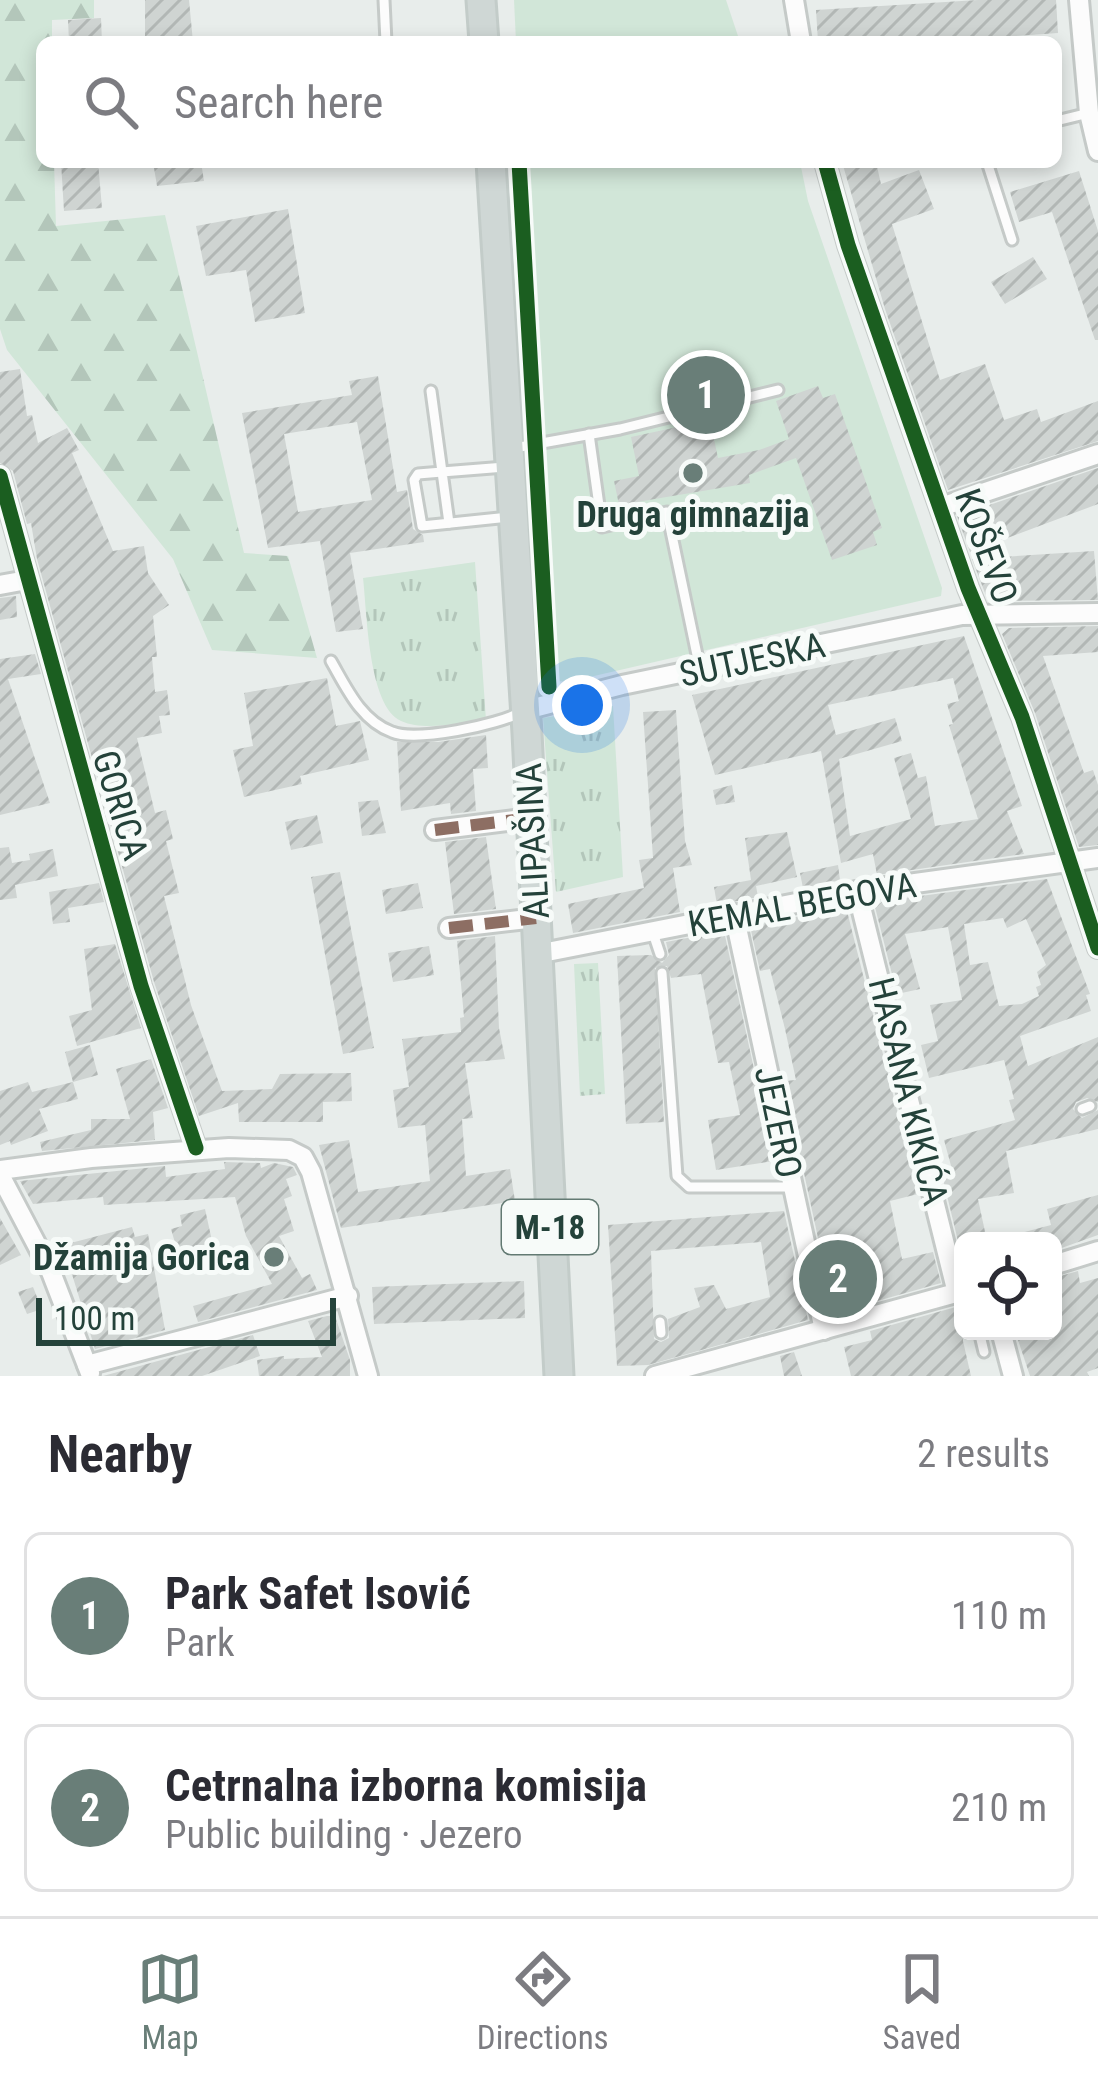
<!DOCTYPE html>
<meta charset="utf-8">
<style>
:root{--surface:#fff;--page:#f7f7f7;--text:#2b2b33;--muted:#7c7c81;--line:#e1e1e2;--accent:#697e78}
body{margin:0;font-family:"Roboto Condensed",sans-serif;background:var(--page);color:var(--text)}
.controls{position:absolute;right:36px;bottom:36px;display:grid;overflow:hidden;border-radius:18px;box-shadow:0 6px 18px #0003}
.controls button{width:108px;height:108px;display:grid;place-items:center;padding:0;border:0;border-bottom:3px solid var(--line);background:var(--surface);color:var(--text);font:60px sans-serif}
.scale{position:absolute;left:36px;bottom:30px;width:300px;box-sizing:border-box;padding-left:12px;border:6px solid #24423a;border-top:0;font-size:33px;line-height:42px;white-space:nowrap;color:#24423a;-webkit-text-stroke:9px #f7fbf9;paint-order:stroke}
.you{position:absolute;left:582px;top:705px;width:42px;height:42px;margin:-30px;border:9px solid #fff;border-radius:50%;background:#1a73e8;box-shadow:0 0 0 18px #1a73e833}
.badge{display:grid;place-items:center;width:78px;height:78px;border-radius:50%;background:var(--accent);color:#fff;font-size:39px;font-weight:700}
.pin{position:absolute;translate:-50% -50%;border:6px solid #fff;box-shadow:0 3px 12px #0006}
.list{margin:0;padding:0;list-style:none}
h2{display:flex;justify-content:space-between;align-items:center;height:156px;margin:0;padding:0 48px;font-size:51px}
h2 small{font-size:39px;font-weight:400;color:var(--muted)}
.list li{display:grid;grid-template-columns:78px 1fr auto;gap:36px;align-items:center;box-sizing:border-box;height:168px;margin:0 24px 24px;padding:0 24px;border:3px solid var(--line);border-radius:18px}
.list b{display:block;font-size:45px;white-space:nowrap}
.list p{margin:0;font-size:39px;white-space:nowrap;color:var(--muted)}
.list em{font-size:39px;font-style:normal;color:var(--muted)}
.icon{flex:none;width:66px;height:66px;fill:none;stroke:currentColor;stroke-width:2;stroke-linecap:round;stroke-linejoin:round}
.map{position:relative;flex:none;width:1098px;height:1376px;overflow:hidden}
.search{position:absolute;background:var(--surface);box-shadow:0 6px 18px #0003;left:36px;right:36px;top:36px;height:132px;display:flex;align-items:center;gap:30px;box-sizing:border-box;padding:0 42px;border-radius:18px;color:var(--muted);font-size:45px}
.sheet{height:540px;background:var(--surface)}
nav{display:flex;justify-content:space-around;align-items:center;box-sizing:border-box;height:168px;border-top:3px solid var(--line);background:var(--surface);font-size:33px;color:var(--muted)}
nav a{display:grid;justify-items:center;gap:6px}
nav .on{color:var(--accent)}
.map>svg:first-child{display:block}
.grass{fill:url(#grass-tufts)}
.forest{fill:url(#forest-firs)}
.park{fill:#d1e6d8}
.building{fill:url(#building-hatch);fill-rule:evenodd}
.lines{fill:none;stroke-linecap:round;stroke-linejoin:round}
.lane-casing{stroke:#c5cac8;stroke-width:15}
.street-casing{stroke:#c5cac8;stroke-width:24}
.primary-casing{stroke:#c3ccc9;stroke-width:33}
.lane{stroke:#fcfcfc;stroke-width:9}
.street{stroke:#fcfcfc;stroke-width:18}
.primary{stroke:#cfd7d5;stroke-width:27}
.quiet{stroke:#8d6e63;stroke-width:12;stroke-dasharray:24 12;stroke-linecap:butt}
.cycleway-casing{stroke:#f7fbf9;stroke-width:22}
.cycleway{stroke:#1b5e20;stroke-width:15}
.poi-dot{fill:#697e78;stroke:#f7fbf9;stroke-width:4.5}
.labels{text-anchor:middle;stroke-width:10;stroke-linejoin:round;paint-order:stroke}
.shield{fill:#f7fbf9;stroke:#637a73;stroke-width:3}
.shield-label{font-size:33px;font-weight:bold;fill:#24423a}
.poi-label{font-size:36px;font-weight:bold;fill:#24423a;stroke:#f7fbf9}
.street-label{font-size:36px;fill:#24423a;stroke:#f7fbf9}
</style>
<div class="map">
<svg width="1098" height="1376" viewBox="0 0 1098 1376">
<defs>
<pattern id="grass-tufts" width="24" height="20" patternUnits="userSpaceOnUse" patternTransform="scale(3)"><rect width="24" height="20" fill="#d1e6d8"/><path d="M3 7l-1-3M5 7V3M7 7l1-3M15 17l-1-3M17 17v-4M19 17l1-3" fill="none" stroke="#b3c6ba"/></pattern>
<pattern id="forest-firs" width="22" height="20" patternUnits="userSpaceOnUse" patternTransform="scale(3)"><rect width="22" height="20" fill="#d1e6d8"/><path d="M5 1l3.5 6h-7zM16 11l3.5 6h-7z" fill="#b3c6ba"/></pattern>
<pattern id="building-hatch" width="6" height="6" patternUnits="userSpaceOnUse" patternTransform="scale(3)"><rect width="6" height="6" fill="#cfd4d2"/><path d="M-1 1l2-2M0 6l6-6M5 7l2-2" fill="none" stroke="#b2b7b5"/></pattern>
</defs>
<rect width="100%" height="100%" fill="#e8edeb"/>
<g class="grass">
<path d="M 475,562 L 486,720 C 461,722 426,732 401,721 C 368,706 367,612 363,578 Z"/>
<path d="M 613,706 L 623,877 L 556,892 L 543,718 Z"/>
<path d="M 598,963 L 605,1094 L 580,1096 L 574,964 Z"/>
</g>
<path class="forest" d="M 0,0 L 94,0 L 94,18 L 52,20 L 52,42 L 42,42 L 42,162 L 54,162 L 56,226 L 165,215 L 244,553 L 288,556 L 317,658 L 212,650 L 173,559 L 7,350 L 0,329 Z"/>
<g class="park">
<path d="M 514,0 L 726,0 L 740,42 L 516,42 Z"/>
<path d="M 524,162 L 800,162 L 808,201 L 942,588 L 941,596 L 568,682 L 558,681 Z"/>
</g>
<g class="building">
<path d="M 145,0 L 189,0 L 193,42 L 145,42 Z"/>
<path d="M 978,0 L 1056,0 L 1058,33 L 935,42 L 818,42 L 816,10 Z"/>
<path d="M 101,18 L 102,42 L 69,42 L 68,20 Z"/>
<path d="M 61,162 L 98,162 L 102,208 L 64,211 Z"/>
<path d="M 153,162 L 201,162 L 204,181 L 157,186 Z"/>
<path d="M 842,162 L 876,162 L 881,184 L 919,170 L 934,209 L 892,224 L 940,380 L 985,364 L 1004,420 L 1037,409 L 1041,422 L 1098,401 L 1098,441 L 948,490 L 885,309 Z"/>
<path d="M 1079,171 L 1098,231 L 1098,340 L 1095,340 L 1052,212 L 1019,222 L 1010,192 Z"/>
<path d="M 288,209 L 305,313 L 255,322 L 246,270 L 206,276 L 196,226 Z"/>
<path d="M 1033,257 L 1047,279 L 1005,304 L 991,282 Z"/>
<path d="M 20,369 L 27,416 L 32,415 L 38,443 L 67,428 L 79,450 L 72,453 L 113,551 L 144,546 L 148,573 L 169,605 L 153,616 L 157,657 L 152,657 L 155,692 L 167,690 L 170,715 L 159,716 L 162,733 L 137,738 L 155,813 L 166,810 L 173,839 L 166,841 L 179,893 L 164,896 L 191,1005 L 222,1091 L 272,1089 L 280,1074 L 351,1073 L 352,1101 L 323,1102 L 323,1122 L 239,1122 L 238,1103 L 199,1116 L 154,982 L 37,559 L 31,523 L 27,524 L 13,471 L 0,463 L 0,372 Z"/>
<path d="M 378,376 L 397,492 L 407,490 L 413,529 L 423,535 L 424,542 L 350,553 L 363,629 L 336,632 L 320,541 L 268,548 L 242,413 L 352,395 L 349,381 ZM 357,422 L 372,500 L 298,512 L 284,434 Z"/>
<path d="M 818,386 L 823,398 L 835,394 L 882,528 L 873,532 L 877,545 L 832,560 L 796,458 L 749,475 L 750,483 L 619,505 L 614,481 L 639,476 L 631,437 L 710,420 L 718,458 L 759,450 L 789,439 L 776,401 Z"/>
<path d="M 1098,468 L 1098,504 L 970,552 L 957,516 Z"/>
<path d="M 1094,551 L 1098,600 L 988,601 L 972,559 Z"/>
<path d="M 16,596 L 17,617 L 0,620 L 0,598 Z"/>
<path d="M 1098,626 L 1098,652 L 1043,656 L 1084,773 L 1093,770 L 1098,785 L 1098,845 L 1079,847 L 1035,713 L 1002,634 L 1009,628 Z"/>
<path d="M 964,636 L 1022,806 L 1007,811 L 1024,854 L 877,875 L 873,854 L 841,863 L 821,751 L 715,775 L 692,695 ZM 953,678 L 959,701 L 947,704 L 953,724 L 949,725 L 978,819 L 935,826 L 926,776 L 918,778 L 911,753 L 894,758 L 911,819 L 850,836 L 839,759 L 902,741 L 895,718 L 836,735 L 828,705 Z"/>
<path d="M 35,654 L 41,674 L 8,679 L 50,803 L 0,815 L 0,659 Z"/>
<path d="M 327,678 L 336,726 L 360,721 L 369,760 L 300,776 L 302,784 L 244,797 L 233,750 L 253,746 L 244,693 Z"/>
<path d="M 676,710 L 685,841 L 692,865 L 673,868 L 680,912 L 573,933 L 568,904 L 644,888 L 639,860 L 653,858 L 643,712 Z"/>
<path d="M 486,735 L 488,768 L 473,769 L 476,811 L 451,814 L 450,803 L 401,811 L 397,742 L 438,742 Z"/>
<path d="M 732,785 L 735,802 L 716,805 L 713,790 Z"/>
<path d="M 378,800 L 386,833 L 362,836 L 358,802 Z"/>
<path d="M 317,815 L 323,843 L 291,850 L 285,822 Z"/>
<path d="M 787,832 L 797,877 L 756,886 L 758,897 L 717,905 L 714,887 L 751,880 L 745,838 Z"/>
<path d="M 486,837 L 496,909 L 454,914 L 445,842 Z"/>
<path d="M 9,847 L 12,863 L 30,860 L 29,854 L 53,849 L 58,876 L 15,885 L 17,898 L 0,900 L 0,848 Z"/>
<path d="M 838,865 L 840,880 L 803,888 L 800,873 Z"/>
<path d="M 340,872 L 374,1048 L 343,1054 L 311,877 Z"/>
<path d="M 1047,879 L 1090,994 L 1086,995 L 1091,1011 L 1020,1036 L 1028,1066 L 1098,1037 L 1098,1102 L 1087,1098 L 1076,1102 L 1073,1109 L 1082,1118 L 1098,1110 L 1098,1129 L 1006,1151 L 1014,1193 L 978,1199 L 987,1241 L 958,1241 L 942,1175 L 953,1173 L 944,1140 L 1015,1120 L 1009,1100 L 1014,1099 L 1004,1060 L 929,1078 L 921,1045 L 938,1041 L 930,1005 L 962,1000 L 948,927 L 905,934 L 920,989 L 897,994 L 875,907 L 883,901 ZM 1003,918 L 1007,928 L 1026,919 L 1046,965 L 1037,972 L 1041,985 L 1036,987 L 1039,996 L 1022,1004 L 999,1006 L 988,962 L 970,965 L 964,924 Z"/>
<path d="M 99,883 L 104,902 L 68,908 L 70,922 L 53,924 L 49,892 Z"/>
<path d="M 418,883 L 423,908 L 386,914 L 382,890 Z"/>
<path d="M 846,907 L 918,1194 L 890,1201 L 902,1259 L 933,1252 L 941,1283 L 863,1305 L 861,1300 L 833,1307 L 784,1081 L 796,1080 L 785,1029 L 770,969 L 760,971 L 750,926 Z"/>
<path d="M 724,931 L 774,1161 L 716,1170 L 708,1120 L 740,1115 L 729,1062 L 718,1063 L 701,974 L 671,978 L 667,966 L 655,968 L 664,1122 L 626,1124 L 617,956 L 651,955 L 662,963 L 669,955 L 666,942 Z"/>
<path d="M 495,936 L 499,1028 L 505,1059 L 465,1063 L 473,1118 L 462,1119 L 466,1176 L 510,1169 L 515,1201 L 341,1228 L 319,1145 L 349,1140 L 358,1192 L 430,1181 L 425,1125 L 398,1128 L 393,1090 L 409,1087 L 402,1039 L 461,1032 L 460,1018 L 464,1017 L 457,941 Z"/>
<path d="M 115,944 L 141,1028 L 77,1046 L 69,1016 L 92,1010 L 84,949 Z"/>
<path d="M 429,946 L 434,975 L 393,982 L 388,953 Z"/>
<path d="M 90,1045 L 98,1075 L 73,1082 L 65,1052 Z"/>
<path d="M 151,1059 L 168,1108 L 153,1112 L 155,1140 L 42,1151 L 40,1142 L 91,1130 L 91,1119 L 130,1119 L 116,1069 Z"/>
<path d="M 28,1082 L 32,1092 L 73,1082 L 78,1099 L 39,1109 L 48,1131 L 11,1145 L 10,1141 L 0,1145 L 0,1091 Z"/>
<path d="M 224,1162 L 260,1163 L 261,1168 L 274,1163 L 293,1167 L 297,1175 L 286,1179 L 292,1196 L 284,1199 L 294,1231 L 279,1236 L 302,1278 L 310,1274 L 317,1290 L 198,1322 L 193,1306 L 272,1284 L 246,1236 L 235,1197 L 104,1205 L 103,1197 L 33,1204 L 20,1181 L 165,1166 L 166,1177 L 225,1169 Z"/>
<path d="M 1098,1195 L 1098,1235 L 1053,1251 L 1053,1241 L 1010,1241 L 1009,1236 L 1051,1225 L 1047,1209 Z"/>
<path d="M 205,1209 L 216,1259 L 182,1267 L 171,1229 L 182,1226 L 180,1215 Z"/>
<path d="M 784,1211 L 808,1320 L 648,1365 L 617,1366 L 608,1225 ZM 761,1242 L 770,1297 L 726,1309 L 714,1285 L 694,1288 L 700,1307 L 668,1319 L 669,1338 L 661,1342 L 654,1339 L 651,1251 Z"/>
<path d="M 0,1218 L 21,1255 L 0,1265 Z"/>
<path d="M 132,1227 L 135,1237 L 148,1234 L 165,1330 L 95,1349 L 63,1245 Z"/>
<path d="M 1078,1271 L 1080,1283 L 1098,1278 L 1098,1368 L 1087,1372 L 1089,1376 L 1030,1376 L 1015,1331 L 1053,1331 L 1053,1278 Z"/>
<path d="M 524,1281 L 525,1318 L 374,1324 L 372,1287 Z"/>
<path d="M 33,1287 L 42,1309 L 27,1314 L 18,1292 Z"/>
<path d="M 963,1305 L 963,1341 L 971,1376 L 851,1376 L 844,1347 L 872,1340 L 870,1331 Z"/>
<path d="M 327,1316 L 335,1316 L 350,1360 L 350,1376 L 259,1376 L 257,1360 L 284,1356 L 284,1359 L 322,1357 L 308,1321 Z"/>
<path d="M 253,1335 L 260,1356 L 202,1376 L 103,1376 Z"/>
<path d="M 794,1352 L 802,1376 L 784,1376 L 780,1356 Z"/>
</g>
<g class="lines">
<g class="lane-casing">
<g id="lane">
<path d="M 384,0 L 386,42"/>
<path d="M 1056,121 L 1089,113"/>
<path d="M 987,162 L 1012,240"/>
<path d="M 431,391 L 442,472 L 418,474 L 414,480 L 422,526 L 509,517"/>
<path d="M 589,434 L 602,527 L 667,512 L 700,669"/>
<path d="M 514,448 L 620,429 L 778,390"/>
<path d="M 449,523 L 442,472 L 505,467"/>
<path d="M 331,661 C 346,687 361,721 392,732 C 416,742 498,725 521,712"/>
<path d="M 652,930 L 660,954"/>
<path d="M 662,973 L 677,1176 L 689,1187 L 792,1187"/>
<path d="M 1082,1109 L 1090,1106"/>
<path d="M 660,1322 L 661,1333"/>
<path d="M 979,1331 L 984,1352"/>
</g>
</g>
<g class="street-casing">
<g id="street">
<path d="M 794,0 L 801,42"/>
<path d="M 1079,0 L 1089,113 L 1098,151"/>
<path d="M 825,162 L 848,245 L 968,588 L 1022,717 L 1098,948"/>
<path d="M 0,476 L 141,986 L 196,1148"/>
<path d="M 941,507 L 1098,454"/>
<path d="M 0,585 L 27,580"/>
<path d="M 526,710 L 622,685 L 962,615 L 1098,613"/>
<path d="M 435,830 L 531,818"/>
<path d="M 857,891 L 957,1293"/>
<path d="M 734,914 L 824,1330"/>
<path d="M 449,928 L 536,918"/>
<path d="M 537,954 L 857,891 L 1098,858"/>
<path d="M 0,1170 L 91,1158 L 229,1148 L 289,1150 L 303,1157 L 311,1172 L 368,1376"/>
<path d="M 0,1175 L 51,1272 L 90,1373"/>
<path d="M 1053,1265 L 1098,1251"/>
<path d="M 1001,1331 L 1013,1376"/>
<path d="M 87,1365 L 348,1296"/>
<path d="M 655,1376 L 963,1291"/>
</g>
</g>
<g class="primary-casing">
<g id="primary">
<path d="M 481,0 L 484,42"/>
<path d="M 491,162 L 527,733 L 559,1376"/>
</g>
</g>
<use href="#lane" class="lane"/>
<use href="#street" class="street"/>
<use href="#primary" class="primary"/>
<g class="quiet">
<path d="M 435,830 L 531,818"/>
<path d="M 449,928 L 536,918"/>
</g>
<g class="cycleway-casing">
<g id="cycleway">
<path d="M 519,162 L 549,687"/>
<path d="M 825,162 L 848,245 L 968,588 L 1022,717 L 1098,948"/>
<path d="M 0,476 L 141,986 L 196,1148"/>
</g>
</g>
<use href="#cycleway" class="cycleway"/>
</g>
<g class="poi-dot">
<circle cx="693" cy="473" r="12"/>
<circle cx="274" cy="1257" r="12"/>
</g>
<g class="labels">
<rect class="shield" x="502" y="1200" width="96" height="54" rx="9"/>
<g class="shield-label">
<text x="550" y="1239">M-18</text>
</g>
<g class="poi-label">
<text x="693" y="527">Druga gimnazija</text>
<text x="250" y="1270" text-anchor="end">Džamija Gorica</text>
</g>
<g class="street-label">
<text transform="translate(987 546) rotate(70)" y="13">KOŠEVO</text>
<text transform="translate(752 659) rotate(-12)" y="13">SUTJESKA</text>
<text transform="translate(121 805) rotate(73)" y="13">GORICA</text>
<text transform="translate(532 841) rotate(-93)" y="13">ALIPAŠINA</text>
<text transform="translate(802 904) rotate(-10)" y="13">KEMAL BEGOVA</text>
<text transform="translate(909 1091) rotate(76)" y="13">HASANA KIKIĆA</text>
<text transform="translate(779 1122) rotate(78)" y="13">JEZERO</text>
</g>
</g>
</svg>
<div class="controls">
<button><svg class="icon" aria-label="locate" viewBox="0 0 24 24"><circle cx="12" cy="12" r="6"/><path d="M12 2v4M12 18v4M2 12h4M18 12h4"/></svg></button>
</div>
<div class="scale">100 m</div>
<div class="you"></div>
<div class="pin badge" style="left:706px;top:395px">1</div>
<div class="pin badge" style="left:838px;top:1279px">2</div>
<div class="search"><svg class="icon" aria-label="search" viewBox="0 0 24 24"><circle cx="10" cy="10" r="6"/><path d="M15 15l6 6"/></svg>Search here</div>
</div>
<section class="sheet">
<h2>Nearby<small>2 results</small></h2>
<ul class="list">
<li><span class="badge">1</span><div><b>Park Safet Isović</b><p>Park</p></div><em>110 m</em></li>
<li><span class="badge">2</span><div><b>Cetrnalna izborna komisija</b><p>Public building · Jezero</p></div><em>210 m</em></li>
</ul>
</section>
<nav>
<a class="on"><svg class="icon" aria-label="map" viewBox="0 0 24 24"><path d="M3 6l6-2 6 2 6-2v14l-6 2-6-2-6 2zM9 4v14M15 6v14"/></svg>Map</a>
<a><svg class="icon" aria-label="directions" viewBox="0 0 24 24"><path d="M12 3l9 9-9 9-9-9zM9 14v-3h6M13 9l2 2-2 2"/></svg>Directions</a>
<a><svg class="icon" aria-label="saved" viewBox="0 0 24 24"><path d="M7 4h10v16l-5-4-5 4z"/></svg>Saved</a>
</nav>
